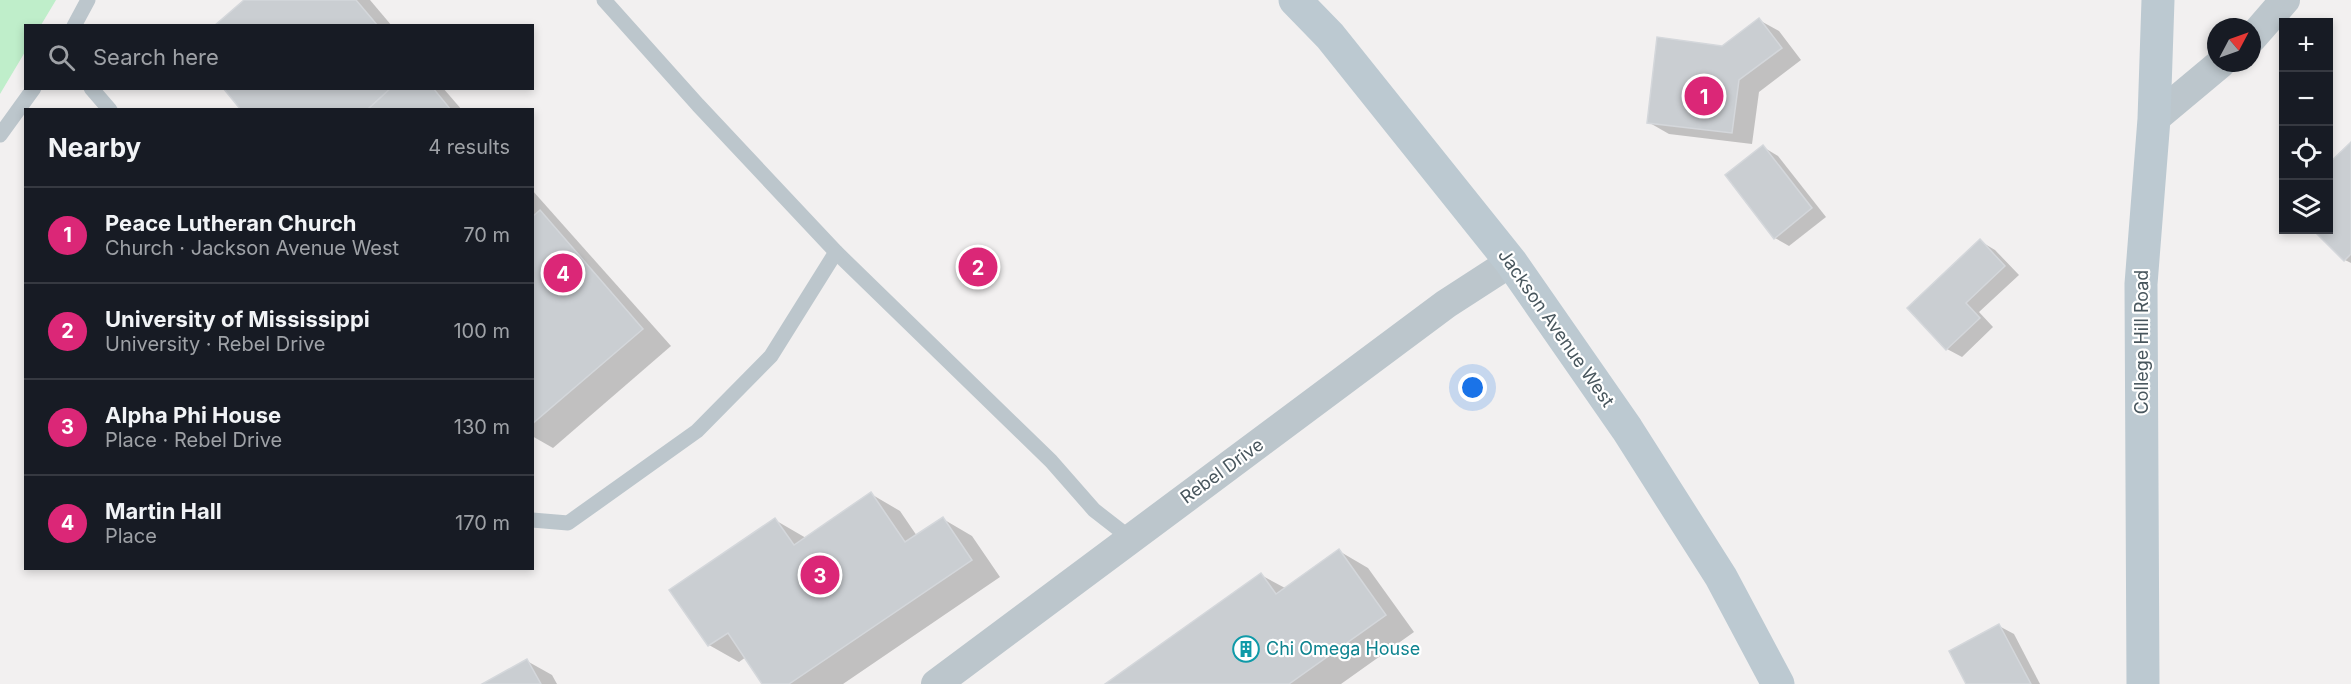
<!DOCTYPE html>
<meta charset="utf-8">
<style>
:root{--surface:#171b24;--page:#242831;--text:#f1f3f6;--muted:#9ea1a6;--line:#363941;--accent:#db2777}
body{margin:0;font-family:Inter,sans-serif;background:var(--page);color:var(--text)}
.controls{position:absolute;right:18px;top:18px;display:grid;overflow:hidden;border-radius:0px;box-shadow:0 3px 9px #0003}
.controls button{width:54px;height:54px;display:grid;place-items:center;padding:0;border:0;border-bottom:2px solid var(--line);background:var(--surface);color:var(--text);font:30px sans-serif}
.compass{position:absolute;left:2207px;top:18px;width:54px;height:54px;border-radius:50%;background:var(--surface);box-shadow:0 3px 9px #0003;rotate:49deg}
.you{position:absolute;left:1473px;top:388px;width:21px;height:21px;margin:-15px;border:4px solid #fff;border-radius:50%;background:#1a73e8;box-shadow:0 0 0 9px #1a73e833}
.badge{display:grid;place-items:center;width:39px;height:39px;border-radius:50%;background:var(--accent);color:#fff;font-size:20px;font-weight:700}
.pin{position:absolute;translate:-50% -50%;border:3px solid #fff;box-shadow:0 2px 6px #0006}
.list{margin:0;padding:0;list-style:none}
h2{display:flex;justify-content:space-between;align-items:center;height:78px;margin:0;padding:0 24px;font-size:26px}
h2 small{font-size:20px;font-weight:400;color:var(--muted)}
.list li{display:grid;grid-template-columns:39px 1fr auto;gap:18px;align-items:center;box-sizing:border-box;height:96px;padding:0 24px;border-top:2px solid var(--line)}
.list b{display:block;font-size:22px;white-space:nowrap}
.list p{margin:0;font-size:20px;white-space:nowrap;color:var(--muted)}
.list em{font-size:20px;font-style:normal;color:var(--muted)}
.icon{flex:none;width:33px;height:33px;fill:none;stroke:currentColor;stroke-width:2;stroke-linecap:round;stroke-linejoin:round}
.map{position:relative;flex:none;width:2351px;height:684px;overflow:hidden}
.search{position:absolute;background:var(--surface);box-shadow:0 3px 9px #0003;left:24px;top:24px;width:510px;height:66px;display:flex;align-items:center;gap:15px;box-sizing:border-box;padding:0 21px;border-radius:0px;color:var(--muted);font-size:22px}
.panel{position:absolute;background:var(--surface);box-shadow:0 3px 9px #0003;left:24px;top:108px;width:510px;height:462px;border-radius:0px}
.map>svg:first-child{display:block}
.green{fill:#bfeeca}
.shadow{fill:#0003}
.building{fill:#caced2;stroke:#d4d7db;stroke-width:1.5}
.lines{fill:none;stroke-linecap:round;stroke-linejoin:round}
.lane{stroke:#bcc6cc;stroke-width:15}
.street{stroke:#bcc6cc;stroke-width:30}
.secondary{stroke:#bcc9d1;stroke-width:33}
.labels{text-anchor:middle;stroke-width:4.5;stroke-linejoin:round;paint-order:stroke}
.street-label{font-size:18px;fill:#48565d;stroke:#fff}
.culture-label{font-size:18px;fill:#0d838f;stroke:#fff;text-anchor:start}
</style>
<div class="map">
<svg width="2351" height="684" viewBox="0 0 2351 684">
<rect width="100%" height="100%" fill="#f2f0f0"/>
<path class="green" d="M 0,0 L 56,0 L 41,25 L 26,26 L 25,52 L 0,94 Z"/>
<g class="shadow">
<path d="M 246,0 L 370,0 L 392,26 L 216,26 Z"/>
<path d="M 1759,20 L 1779,31 L 1801,60 L 1759,92 L 1752,144 L 1669,134 L 1648,122 L 1722,47 Z"/>
<path d="M 225,88 L 443,88 L 462,110 L 243,110 Z"/>
<path d="M 2351,144 L 2351,263 L 2345,260 L 2315,230 L 2328,230 Z"/>
<path d="M 1763,147 L 1778,156 L 1826,217 L 1789,246 L 1775,238 Z"/>
<path d="M 532,190 L 671,346 L 553,448 L 532,436 Z"/>
<path d="M 1980,241 L 1995,250 L 2019,275 L 1979,312 L 1993,327 L 1962,357 L 1947,349 Z"/>
<path d="M 871,494 L 900,511 L 917,536 L 943,519 L 972,536 L 1000,577 L 843,684 L 764,684 L 746,657 L 739,662 L 709,645 L 775,520 L 806,538 Z"/>
<path d="M 1339,551 L 1368,568 L 1414,632 L 1341,684 L 1108,684 L 1261,575 L 1285,588 Z"/>
<path d="M 1999,626 L 2014,634 L 2040,684 L 1968,684 Z"/>
<path d="M 527,661 L 552,675 L 557,684 L 485,684 Z"/>
</g>
<g class="building">
<path d="M 244,0 L 356,0 L 378,26 L 214,26 Z"/>
<path d="M 1759,18 L 1782,48 L 1739,80 L 1732,133 L 1647,123 L 1657,37 L 1722,46 Z"/>
<path d="M 223,88 L 391,88 L 367,110 L 241,110 Z"/>
<path d="M 391,88 L 433,88 L 451,110 L 367,110 Z"/>
<path d="M 2351,142 L 2351,254 L 2344,261 L 2313,230 L 2328,230 L 2328,164 Z"/>
<path d="M 1763,145 L 1812,208 L 1774,239 L 1725,175 Z"/>
<path d="M 540,210 L 643,329 L 532,424 L 532,217 Z"/>
<path d="M 1980,239 L 2005,266 L 1966,303 L 1980,318 L 1946,350 L 1907,308 Z"/>
<path d="M 871,492 L 905,542 L 943,517 L 972,560 L 789,684 L 762,684 L 728,633 L 708,646 L 669,590 L 775,518 L 794,545 Z"/>
<path d="M 1339,549 L 1386,615 L 1289,684 L 1105,684 L 1261,573 L 1276,594 Z"/>
<path d="M 1999,624 L 2031,684 L 1966,684 L 1949,651 Z"/>
<path d="M 527,659 L 541,684 L 482,684 Z"/>
</g>
<g class="lines">
<g class="lane">
<path d="M 604,0 L 698,105 L 836,252 L 1051,461 L 1094,510 L 1130,538"/>
<path d="M 74,26 L 88,0"/>
<path d="M 91,88 L 110,110"/>
<path d="M 0,135 L 34,88"/>
<path d="M 532,520 L 568,523 L 697,431 L 771,356 L 836,252"/>
</g>
<g class="street">
<path d="M 2252,38 L 2285,0"/>
<path d="M 2154,119 L 2221,63"/>
<path d="M 936,684 L 1446,304 L 1511,262"/>
</g>
<g class="secondary">
<path d="M 1295,0 L 1330,36 L 1511,262 L 1627,429 L 1721,577 L 1778,684"/>
<path d="M 2143,684 L 2141,284 L 2154,119 L 2158,0"/>
</g>
</g>
<defs>
<g id="building-ring" transform="scale(1.35)"><circle r="9.5" fill="#fff" stroke="#0f9aa8" stroke-width="1.5"/><path d="M-4-6H4V6H1V3H-1V6H-4ZM-2.5-4.3h1.7v1.8h-1.7ZM.8-4.3h1.7v1.8H.8ZM-2.5-1h1.7V.8h-1.7ZM.8-1h1.7V.8H.8Z" fill="#0f9aa8"/></g>
</defs>
<g fill-rule="evenodd">
<use href="#building-ring" x="1246" y="649"/>
</g>
<g class="labels">
<g class="street-label">
<text transform="translate(1556 328) rotate(55)" y="6">Jackson Avenue West</text>
<text transform="translate(2142 342) rotate(-90)" y="6">College Hill Road</text>
<text transform="translate(1222 471) rotate(-36)" y="6">Rebel Drive</text>
</g>
<g class="culture-label">
<text x="1266" y="655">Chi Omega House</text>
</g>
</g>
</svg>
<div class="controls">
<button>+</button>
<button>−</button>
<button><svg class="icon" aria-label="locate" viewBox="0 0 24 24"><circle cx="12" cy="12" r="6"/><path d="M12 2v4M12 18v4M2 12h4M18 12h4"/></svg></button>
<button><svg class="icon" aria-label="layers" viewBox="0 0 24 24"><path d="M12 4l9 5-9 5-9-5zM3 14l9 5 9-5"/></svg></button>
</div>
<svg class="compass" viewBox="-18 -18 36 36"><path d="M0-13l5 13h-10z" fill="#e53935"/><path d="M0 13l5-13h-10z" fill="#9ea1a6"/></svg>
<div class="you"></div>
<div class="pin badge" style="left:1704px;top:96px">1</div>
<div class="pin badge" style="left:978px;top:267px">2</div>
<div class="pin badge" style="left:820px;top:575px">3</div>
<div class="pin badge" style="left:563px;top:273px">4</div>
<div class="search"><svg class="icon" aria-label="search" viewBox="0 0 24 24"><circle cx="10" cy="10" r="6"/><path d="M15 15l6 6"/></svg>Search here</div>
<section class="panel">
<h2>Nearby<small>4 results</small></h2>
<ul class="list">
<li><span class="badge">1</span><div><b>Peace Lutheran Church</b><p>Church · Jackson Avenue West</p></div><em>70 m</em></li>
<li><span class="badge">2</span><div><b>University of Mississippi</b><p>University · Rebel Drive</p></div><em>100 m</em></li>
<li><span class="badge">3</span><div><b>Alpha Phi House</b><p>Place · Rebel Drive</p></div><em>130 m</em></li>
<li><span class="badge">4</span><div><b>Martin Hall</b><p>Place</p></div><em>170 m</em></li>
</ul>
</section>
</div>
